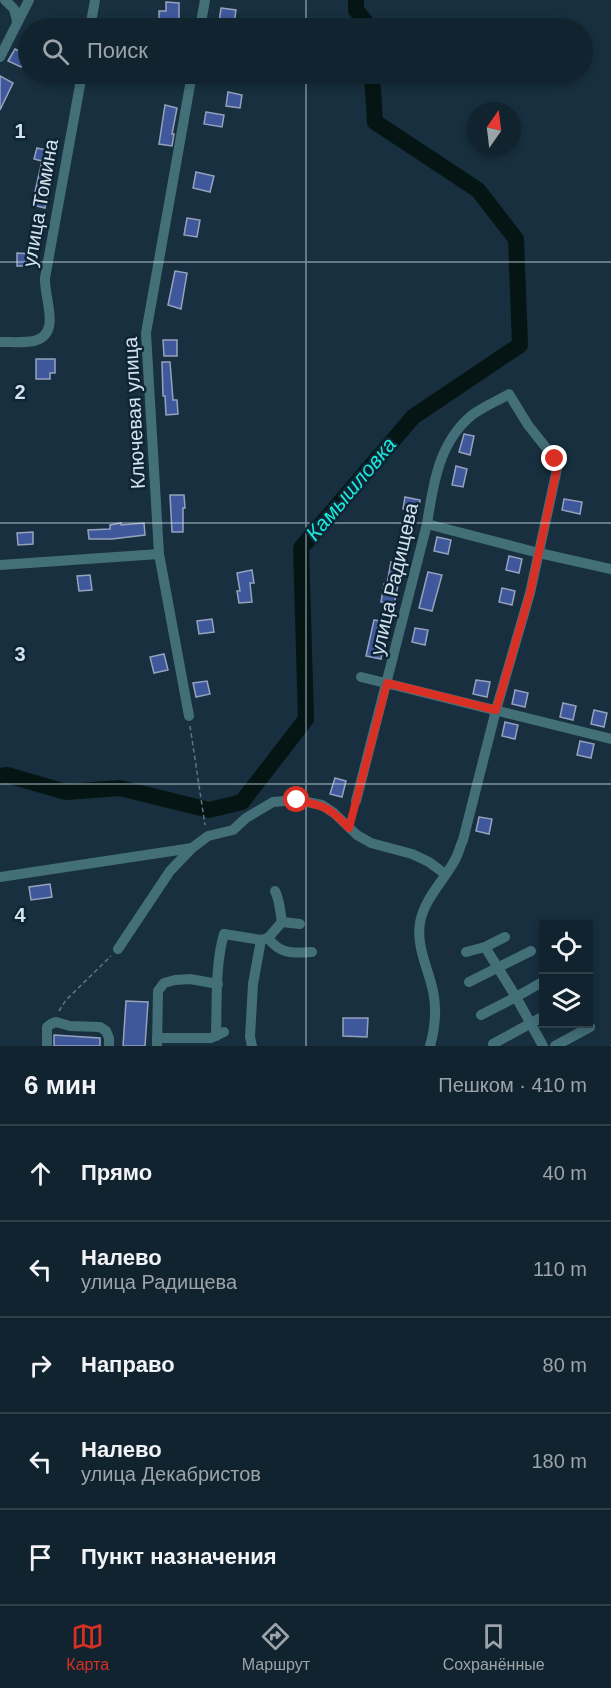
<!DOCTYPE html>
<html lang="ru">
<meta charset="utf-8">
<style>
:root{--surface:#11232e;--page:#1e2f3a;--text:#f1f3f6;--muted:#9ca4aa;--line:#30404a;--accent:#d93025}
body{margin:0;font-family:Arial,sans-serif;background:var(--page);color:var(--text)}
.controls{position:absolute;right:18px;bottom:18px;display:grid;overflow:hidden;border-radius:0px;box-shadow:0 3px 9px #0003}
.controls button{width:54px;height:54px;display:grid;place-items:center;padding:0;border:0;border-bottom:2px solid var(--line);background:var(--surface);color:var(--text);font:30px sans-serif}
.compass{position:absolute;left:467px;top:102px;width:54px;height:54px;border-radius:50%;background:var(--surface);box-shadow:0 3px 9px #0003;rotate:14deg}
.stop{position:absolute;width:18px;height:18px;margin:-14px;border:4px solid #d93025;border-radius:50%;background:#fff}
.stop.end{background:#d93025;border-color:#fff;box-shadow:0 2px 6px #0008}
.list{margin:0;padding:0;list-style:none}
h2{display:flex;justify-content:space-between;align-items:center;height:78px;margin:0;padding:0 24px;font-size:26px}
h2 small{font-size:20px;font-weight:400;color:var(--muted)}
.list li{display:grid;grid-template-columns:39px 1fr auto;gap:18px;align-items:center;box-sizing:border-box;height:96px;padding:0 24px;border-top:2px solid var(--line)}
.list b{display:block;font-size:22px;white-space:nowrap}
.list p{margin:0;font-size:20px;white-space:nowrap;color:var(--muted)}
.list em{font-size:20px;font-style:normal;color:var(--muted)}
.icon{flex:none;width:33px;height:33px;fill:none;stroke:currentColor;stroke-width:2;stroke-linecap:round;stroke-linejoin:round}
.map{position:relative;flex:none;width:611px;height:1046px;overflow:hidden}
.search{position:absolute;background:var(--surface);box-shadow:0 3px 9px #0003;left:18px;right:18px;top:18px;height:66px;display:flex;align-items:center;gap:15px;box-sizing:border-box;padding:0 21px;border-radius:33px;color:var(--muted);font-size:22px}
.sheet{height:558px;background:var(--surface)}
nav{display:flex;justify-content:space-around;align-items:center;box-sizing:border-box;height:84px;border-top:2px solid var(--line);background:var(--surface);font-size:16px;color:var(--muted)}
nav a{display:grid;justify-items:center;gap:3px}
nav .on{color:var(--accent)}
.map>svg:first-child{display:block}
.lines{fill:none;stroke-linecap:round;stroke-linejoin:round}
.river{stroke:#051513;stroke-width:16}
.building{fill:#3e589b;stroke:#96a2bd;stroke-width:1.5}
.path{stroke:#607582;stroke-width:1.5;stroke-dasharray:4.5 3;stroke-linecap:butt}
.minor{stroke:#436f79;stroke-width:10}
.route{stroke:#d93025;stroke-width:8}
.grid{fill:none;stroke:#d4e2ed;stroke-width:1.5;stroke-opacity:0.55}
.labels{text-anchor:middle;stroke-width:5;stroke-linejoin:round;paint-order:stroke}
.street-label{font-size:20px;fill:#d4e2ed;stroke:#0d2534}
.water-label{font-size:21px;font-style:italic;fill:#1ce8d9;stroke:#0d2534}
.grid-label{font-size:20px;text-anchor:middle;font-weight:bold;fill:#d4e2ed;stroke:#0d2534;stroke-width:5;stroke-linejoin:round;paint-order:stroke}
</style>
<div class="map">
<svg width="611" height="1046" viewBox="0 0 611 1046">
<rect width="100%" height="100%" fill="#172f3e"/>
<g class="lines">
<g class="river">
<path d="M 356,0 L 356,10 L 369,26 L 369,28"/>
<path d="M 0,776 L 7,775 L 66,792 L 120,788 L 209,810 L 242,802 L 306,719 L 301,548 L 413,417 L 520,345 L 516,239 L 478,190 L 375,122 L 372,74"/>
</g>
</g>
<g class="building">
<path d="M 166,2 L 179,3 L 179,25 L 159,25 L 159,11 L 166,11 Z"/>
<path d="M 221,8 L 236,10 L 234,24 L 219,22 Z"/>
<path d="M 15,49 L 27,55 L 21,67 L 8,61 Z"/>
<path d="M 0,76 L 13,83 L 0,110 Z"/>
<path d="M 228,92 L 242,95 L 240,108 L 226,106 Z"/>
<path d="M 165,105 L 177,108 L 172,134 L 174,134 L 172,146 L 159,144 Z"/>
<path d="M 206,112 L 224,115 L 222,127 L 204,124 Z"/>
<path d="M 37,148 L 56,152 L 45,208 L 32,205 L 42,161 L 34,159 Z"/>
<path d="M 196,172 L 214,176 L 210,192 L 193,188 Z"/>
<path d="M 187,218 L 200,220 L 197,237 L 184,235 Z"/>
<path d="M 17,253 L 32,254 L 32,266 L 17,266 Z"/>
<path d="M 175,271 L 187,273 L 181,309 L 168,305 Z"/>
<path d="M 163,340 L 177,340 L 177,356 L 164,356 Z"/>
<path d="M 36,359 L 55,359 L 55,373 L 50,373 L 50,379 L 36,379 Z"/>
<path d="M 162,362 L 170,362 L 173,400 L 177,400 L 178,414 L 166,415 L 165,396 L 163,396 Z"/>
<path d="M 464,434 L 474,436 L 470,455 L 459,452 Z"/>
<path d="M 456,466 L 467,469 L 463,487 L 452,485 Z"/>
<path d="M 170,495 L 184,495 L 185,508 L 183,508 L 183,532 L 172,532 Z"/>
<path d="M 405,497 L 420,500 L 418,512 L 403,509 Z"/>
<path d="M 564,499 L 582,502 L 580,514 L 562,510 Z"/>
<path d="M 121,523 L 121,525 L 144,523 L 145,535 L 112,539 L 89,539 L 88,530 L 110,529 L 110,525 Z"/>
<path d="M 33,532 L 33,544 L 18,545 L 17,533 Z"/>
<path d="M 437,537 L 451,540 L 448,554 L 434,551 Z"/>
<path d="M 509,556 L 522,559 L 519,573 L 506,570 Z"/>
<path d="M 391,562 L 405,565 L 402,580 L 399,580 L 394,605 L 381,602 L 384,584 L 387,584 Z"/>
<path d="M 252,570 L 254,583 L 250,583 L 252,602 L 239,603 L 237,591 L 240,591 L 237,573 Z"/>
<path d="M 428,572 L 442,575 L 432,611 L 419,608 Z"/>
<path d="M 90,575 L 92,590 L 79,591 L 77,576 Z"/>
<path d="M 502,588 L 515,591 L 512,605 L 499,602 Z"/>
<path d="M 212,619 L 214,632 L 199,634 L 197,621 Z"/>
<path d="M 374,620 L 388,622 L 381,659 L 366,656 Z"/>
<path d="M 415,628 L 428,630 L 425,645 L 412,642 Z"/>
<path d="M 164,654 L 168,670 L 154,673 L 150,657 Z"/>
<path d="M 476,680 L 490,682 L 487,697 L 473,694 Z"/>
<path d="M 207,681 L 210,694 L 196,697 L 193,683 Z"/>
<path d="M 515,690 L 528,693 L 525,707 L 512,704 Z"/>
<path d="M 563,703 L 576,706 L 573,720 L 560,717 Z"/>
<path d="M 594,710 L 607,713 L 604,727 L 591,724 Z"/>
<path d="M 505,722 L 518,725 L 515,739 L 502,736 Z"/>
<path d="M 580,741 L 594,744 L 591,758 L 577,755 Z"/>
<path d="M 335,778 L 346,781 L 342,797 L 330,794 Z"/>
<path d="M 479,817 L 492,819 L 489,834 L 476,831 Z"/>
<path d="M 50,884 L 52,897 L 31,900 L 29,887 Z"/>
<path d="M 126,1001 L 148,1002 L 145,1046 L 123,1046 Z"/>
<path d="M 343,1018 L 368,1018 L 367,1037 L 343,1036 Z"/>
<path d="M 54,1035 L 100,1038 L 100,1046 L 54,1046 Z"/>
</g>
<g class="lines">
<g class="path">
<path d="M 190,726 L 205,825"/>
<path d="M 59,1011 L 66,1000 L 111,956"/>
<path d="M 610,1046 L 611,1046"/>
</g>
<g class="minor">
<path d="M 5,0 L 14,9 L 17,21"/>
<path d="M 90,28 L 95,0"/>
<path d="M 200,28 L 205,0"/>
<path d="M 0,57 L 29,0"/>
<path d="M 0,342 C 11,342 23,343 34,341 C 62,334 44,299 45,278 L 82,74"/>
<path d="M 427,524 L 539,553 L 611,569"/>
<path d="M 0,565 L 159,554"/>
<path d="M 361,677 L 611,739"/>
<path d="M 189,716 L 159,554 L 146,333 L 192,74"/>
<path d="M 356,801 L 427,524 C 433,484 439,442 472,415 C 483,407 497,401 509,394 L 528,425 L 555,459 L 557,469 L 530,593 L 496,710 L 463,840 C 460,846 459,852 456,858 C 445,880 424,898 420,923 C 416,946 428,968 433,991 C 437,1009 435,1028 430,1046"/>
<path d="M 0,877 L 192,848"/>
<path d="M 275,891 C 280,901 280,911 282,922"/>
<path d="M 282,922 L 300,924"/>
<path d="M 268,938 C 281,955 293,953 312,952"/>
<path d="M 485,947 L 516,997 L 543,1046"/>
<path d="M 118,949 L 170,871 L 192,848 L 208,836 L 233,830 L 246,818 L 273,802 L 297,800 L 322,805 L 334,813 L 357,835 L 371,843 L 412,854 L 429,862 L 445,874"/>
<path d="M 466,952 L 485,947 L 505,937"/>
<path d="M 469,982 L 531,951"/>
<path d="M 481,1015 L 516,997 L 544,981"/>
<path d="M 216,1036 C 217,1005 215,964 224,934 L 261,940 L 268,938 L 282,922"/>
<path d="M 157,1038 L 211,1038 L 224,1032"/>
<path d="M 493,1044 L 544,1016"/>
<path d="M 47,1046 L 47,1027 L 51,1024 L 56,1022 L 70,1026 L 100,1027 L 106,1031 L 109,1038 L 109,1046"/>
<path d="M 157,1046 L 158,991 L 164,983 L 175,980 L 190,979 L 218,984"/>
<path d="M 252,1046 L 250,1037 L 253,984 L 261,940"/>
<path d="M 555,1046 L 590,1027"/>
</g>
</g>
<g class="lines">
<path class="route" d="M 297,800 C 325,806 329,807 349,828 L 387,683 L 496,710 L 530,593 L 557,469 L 555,459"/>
</g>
<path class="grid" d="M 306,0 L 306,28M 306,74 L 306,1046M 0,262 L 611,262M 0,523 L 611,523M 0,784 L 611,784"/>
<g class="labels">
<g class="street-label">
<text transform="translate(40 203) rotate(-80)" y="7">улица Томина</text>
<text transform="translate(134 413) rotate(-93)" y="7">Ключевая улица</text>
<text transform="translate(394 579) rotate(-77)" y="7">улица Радищева</text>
</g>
<g class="water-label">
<text transform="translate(351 489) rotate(-50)" y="7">Камышловка</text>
</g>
</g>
<g class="grid-label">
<text x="20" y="138">1</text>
<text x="20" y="399">2</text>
<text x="20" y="661">3</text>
<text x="20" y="922">4</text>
</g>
</svg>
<div class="controls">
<button><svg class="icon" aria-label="locate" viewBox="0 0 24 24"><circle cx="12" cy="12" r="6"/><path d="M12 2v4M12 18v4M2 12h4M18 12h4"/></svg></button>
<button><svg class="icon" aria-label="layers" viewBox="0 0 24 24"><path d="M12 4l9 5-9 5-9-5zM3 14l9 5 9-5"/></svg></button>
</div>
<svg class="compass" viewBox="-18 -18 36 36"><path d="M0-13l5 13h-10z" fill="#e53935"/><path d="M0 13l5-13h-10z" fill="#9ca4aa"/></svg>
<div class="stop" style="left:297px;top:800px"></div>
<div class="stop end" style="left:555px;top:459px"></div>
<div class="search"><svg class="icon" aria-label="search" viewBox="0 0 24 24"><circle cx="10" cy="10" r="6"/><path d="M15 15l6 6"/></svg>Поиск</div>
</div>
<section class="sheet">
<h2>6 мин<small>Пешком · 410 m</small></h2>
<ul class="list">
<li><svg class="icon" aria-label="ahead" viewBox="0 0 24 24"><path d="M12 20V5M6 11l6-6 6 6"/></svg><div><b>Прямо</b></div><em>40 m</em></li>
<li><svg class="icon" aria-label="left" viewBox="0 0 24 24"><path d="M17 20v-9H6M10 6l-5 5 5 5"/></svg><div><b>Налево</b><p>улица Радищева</p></div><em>110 m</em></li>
<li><svg class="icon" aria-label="right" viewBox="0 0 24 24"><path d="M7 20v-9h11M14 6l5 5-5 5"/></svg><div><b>Направо</b></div><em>80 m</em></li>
<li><svg class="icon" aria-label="left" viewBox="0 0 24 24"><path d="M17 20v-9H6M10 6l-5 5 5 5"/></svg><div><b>Налево</b><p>улица Декабристов</p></div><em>180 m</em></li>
<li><svg class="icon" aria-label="arrive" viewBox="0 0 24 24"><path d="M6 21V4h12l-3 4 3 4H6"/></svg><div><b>Пункт назначения</b></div></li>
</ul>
</section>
<nav>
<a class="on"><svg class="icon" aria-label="map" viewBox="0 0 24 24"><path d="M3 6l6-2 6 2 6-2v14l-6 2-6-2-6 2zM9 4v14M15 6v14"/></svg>Карта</a>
<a><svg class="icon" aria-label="directions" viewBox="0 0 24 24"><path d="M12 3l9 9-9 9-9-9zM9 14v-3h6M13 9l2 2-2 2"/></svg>Маршрут</a>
<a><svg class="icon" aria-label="saved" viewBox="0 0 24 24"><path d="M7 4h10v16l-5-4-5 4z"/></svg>Сохранённые</a>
</nav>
